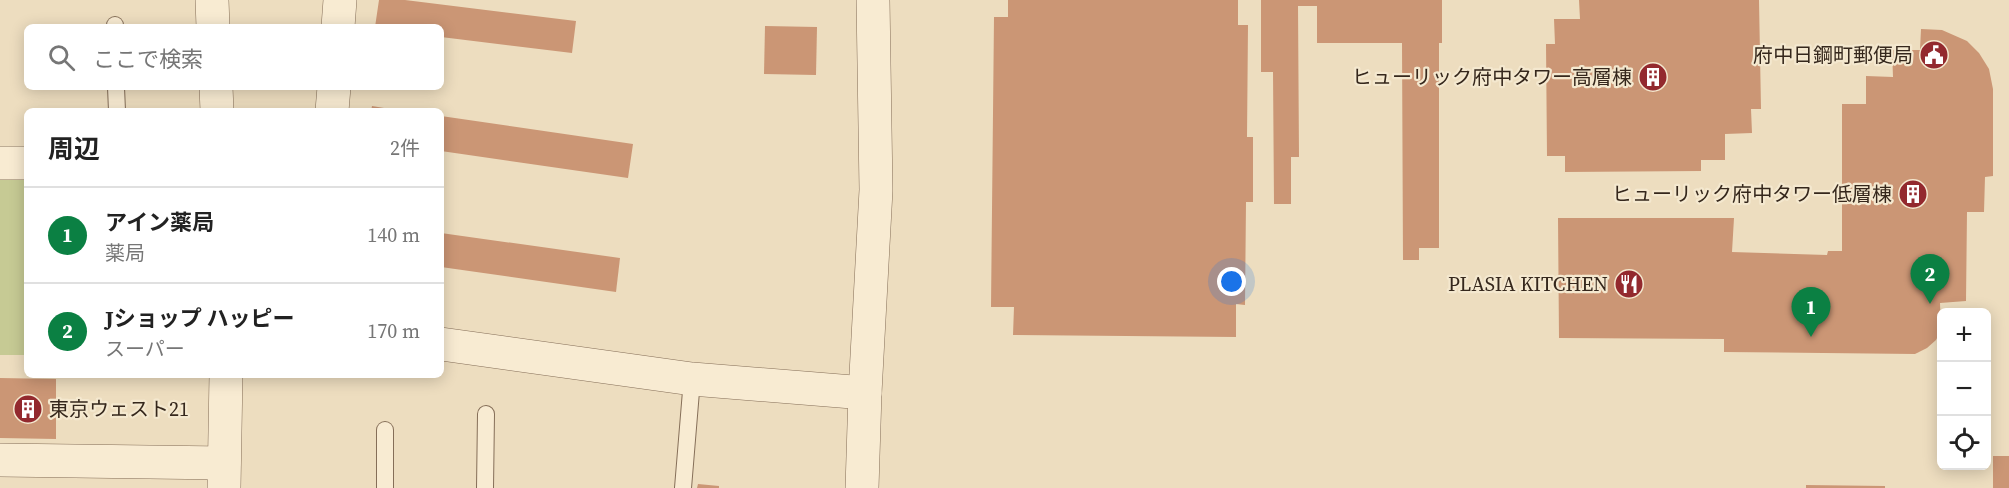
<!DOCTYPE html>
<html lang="ja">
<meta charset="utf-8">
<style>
:root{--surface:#fff;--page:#f2f2f2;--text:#222;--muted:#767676;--line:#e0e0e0;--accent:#0b8043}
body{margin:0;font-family:"Source Serif 4","Noto Sans JP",serif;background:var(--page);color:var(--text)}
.controls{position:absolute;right:18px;bottom:18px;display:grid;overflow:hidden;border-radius:9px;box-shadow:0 3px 15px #0003}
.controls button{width:54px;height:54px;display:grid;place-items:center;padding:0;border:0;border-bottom:2px solid var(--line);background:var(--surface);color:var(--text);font:30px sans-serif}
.you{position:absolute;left:1232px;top:282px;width:21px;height:21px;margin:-15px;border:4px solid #fff;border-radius:50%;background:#1a73e8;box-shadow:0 0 0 9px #1a73e833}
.badge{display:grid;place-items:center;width:39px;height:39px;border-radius:50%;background:var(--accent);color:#fff;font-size:20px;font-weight:700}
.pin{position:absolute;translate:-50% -50px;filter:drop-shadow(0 2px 3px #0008)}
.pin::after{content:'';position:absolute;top:32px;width:21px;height:18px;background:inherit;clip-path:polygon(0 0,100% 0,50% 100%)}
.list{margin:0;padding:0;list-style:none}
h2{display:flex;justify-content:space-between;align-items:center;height:78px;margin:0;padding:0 24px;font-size:26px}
h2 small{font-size:20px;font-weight:400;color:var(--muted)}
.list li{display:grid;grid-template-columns:39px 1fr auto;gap:18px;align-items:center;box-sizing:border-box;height:96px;padding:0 24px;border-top:2px solid var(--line)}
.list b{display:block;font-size:22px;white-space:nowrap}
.list p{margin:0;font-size:20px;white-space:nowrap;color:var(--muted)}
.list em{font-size:20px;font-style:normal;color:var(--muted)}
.icon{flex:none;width:33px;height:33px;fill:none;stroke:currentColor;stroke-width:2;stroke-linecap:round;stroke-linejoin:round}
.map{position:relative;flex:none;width:2009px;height:488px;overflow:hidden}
.search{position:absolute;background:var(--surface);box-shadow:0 3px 15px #0003;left:24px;top:24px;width:420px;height:66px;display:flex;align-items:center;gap:15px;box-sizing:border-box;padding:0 21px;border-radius:9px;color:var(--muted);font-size:22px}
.panel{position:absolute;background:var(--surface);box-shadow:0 3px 15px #0003;left:24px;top:108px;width:420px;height:270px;border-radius:9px}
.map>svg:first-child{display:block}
.green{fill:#c6ca94}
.building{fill:#cb9675}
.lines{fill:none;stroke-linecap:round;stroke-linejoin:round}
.service-casing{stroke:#856e58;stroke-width:18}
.minor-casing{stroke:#856e58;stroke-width:34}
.tertiary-casing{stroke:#856e58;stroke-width:34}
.service{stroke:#f8ebd2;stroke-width:16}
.minor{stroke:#f8ebd2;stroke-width:33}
.tertiary{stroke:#f8ebd2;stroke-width:33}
.labels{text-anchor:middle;stroke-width:4.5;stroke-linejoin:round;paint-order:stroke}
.poi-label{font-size:20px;fill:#35271c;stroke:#f4e8cf;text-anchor:end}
</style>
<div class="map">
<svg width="2009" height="488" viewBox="0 0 2009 488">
<rect width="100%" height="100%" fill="#edddbf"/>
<path class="green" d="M 0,176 L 27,177 L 27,355 L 0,355 Z"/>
<g class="building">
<path d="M 379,0 L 405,0 L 576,21 L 572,53 L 441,37 L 441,27 L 375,27 Z"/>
<path d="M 1008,0 L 1238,0 L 1238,25 L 1248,25 L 1247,137 L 1253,137 L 1253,202 L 1246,202 L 1245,305 L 1236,304 L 1236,337 L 1013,335 L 1014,307 L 991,307 L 994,17 L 1008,17 Z"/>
<path d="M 1261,0 L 1442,0 L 1442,43 L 1439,43 L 1439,248 L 1419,248 L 1419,260 L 1403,260 L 1402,43 L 1317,43 L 1317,6 L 1298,6 L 1299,157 L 1291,157 L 1291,204 L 1274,204 L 1273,72 L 1261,72 Z"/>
<path d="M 1579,0 L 1759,0 L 1761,109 L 1751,109 L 1752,133 L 1725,134 L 1725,160 L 1701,160 L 1701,171 L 1565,172 L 1565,156 L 1547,156 L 1546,44 L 1555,44 L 1554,19 L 1580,19 Z"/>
<path d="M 765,26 L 817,27 L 816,75 L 764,74 Z"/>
<path d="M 1921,29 L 1942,30 L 1967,41 L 1979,53 L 1989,69 L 1993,89 L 1993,176 L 1985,177 L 1984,212 L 1967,212 L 1966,301 L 1940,303 L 1941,330 L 1936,340 L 1927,348 L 1915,354 L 1724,352 L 1724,339 L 1559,338 L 1558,218 L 1734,218 L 1732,252 L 1827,255 L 1828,251 L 1842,251 L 1842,104 L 1866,104 L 1866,76 L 1893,77 L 1892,50 L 1920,50 Z"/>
<path d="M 372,106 L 396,110 L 396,111 L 371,111 Z"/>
<path d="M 441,116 L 633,144 L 628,178 L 441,151 Z"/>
<path d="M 441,233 L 620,258 L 616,292 L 441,267 Z"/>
<path d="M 0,378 L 56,379 L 56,439 L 0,438 Z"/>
<rect x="1993" y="456" width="16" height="32"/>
<path d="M 698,484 L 719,486 L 719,488 L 697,488 Z"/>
<path d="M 1806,485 L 1885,486 L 1885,488 L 1806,488 Z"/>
</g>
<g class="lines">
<g class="service-casing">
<g id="service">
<path d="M 115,25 L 115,27"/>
<path d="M 116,87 L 117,111"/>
<path d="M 385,488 L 385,430"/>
<path d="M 485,488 L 486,414"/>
<path d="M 683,488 L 692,379"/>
</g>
</g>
<g class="minor-casing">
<g id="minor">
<path d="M 212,0 L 213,27"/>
<path d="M 338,27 L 340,0"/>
<path d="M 216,87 L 217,111"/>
<path d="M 332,111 L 334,87"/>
<path d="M 0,163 L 27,163"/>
<path d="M 441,344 L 692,379 L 865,393"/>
<path d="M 0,460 L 224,463"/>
<path d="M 224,488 L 226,375"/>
</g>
</g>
<g class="tertiary-casing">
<path id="tertiary" d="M 862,488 L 865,393 L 876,190 L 873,0"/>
</g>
<use href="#service" class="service"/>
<use href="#minor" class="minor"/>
<use href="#tertiary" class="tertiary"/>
</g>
<defs>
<g id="civic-disc" transform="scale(1.5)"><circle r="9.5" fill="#93292e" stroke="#f4e8cf"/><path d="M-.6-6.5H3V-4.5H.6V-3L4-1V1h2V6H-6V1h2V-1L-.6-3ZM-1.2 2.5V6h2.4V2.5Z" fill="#fff"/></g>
<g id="building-disc" transform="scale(1.5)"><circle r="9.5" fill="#93292e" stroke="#f4e8cf"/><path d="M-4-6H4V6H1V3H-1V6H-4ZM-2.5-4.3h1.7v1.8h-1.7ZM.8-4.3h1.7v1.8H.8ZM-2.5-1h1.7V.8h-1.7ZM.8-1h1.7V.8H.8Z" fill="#fff"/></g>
<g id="restaurant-disc" transform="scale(1.5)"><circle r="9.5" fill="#93292e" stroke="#f4e8cf"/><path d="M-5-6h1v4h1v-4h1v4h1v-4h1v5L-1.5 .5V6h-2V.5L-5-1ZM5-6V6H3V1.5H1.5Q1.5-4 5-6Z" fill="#fff"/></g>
</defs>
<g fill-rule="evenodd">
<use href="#civic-disc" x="1934" y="55"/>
<use href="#building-disc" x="1653" y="77"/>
<use href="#building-disc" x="1913" y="194"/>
<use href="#restaurant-disc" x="1629" y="284"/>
<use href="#building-disc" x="28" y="409"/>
</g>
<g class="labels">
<g class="poi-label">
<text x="1913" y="62">府中日鋼町郵便局</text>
<text x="1632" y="84">ヒューリック府中タワー高層棟</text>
<text x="1892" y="201">ヒューリック府中タワー低層棟</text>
<text x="1608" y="291">PLASIA KITCHEN</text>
<text x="49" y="416" text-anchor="start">東京ウェスト21</text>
</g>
</g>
</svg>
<div class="controls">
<button>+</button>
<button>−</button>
<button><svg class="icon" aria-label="locate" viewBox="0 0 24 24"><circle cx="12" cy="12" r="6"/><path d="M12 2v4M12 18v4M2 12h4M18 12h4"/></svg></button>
</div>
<div class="you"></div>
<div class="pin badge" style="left:1811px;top:337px">1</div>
<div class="pin badge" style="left:1930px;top:304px">2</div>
<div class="search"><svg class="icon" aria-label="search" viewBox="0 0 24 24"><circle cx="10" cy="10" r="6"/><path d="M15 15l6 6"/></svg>ここで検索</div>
<section class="panel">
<h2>周辺<small>2件</small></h2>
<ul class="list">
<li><span class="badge">1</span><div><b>アイン薬局</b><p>薬局</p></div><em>140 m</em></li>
<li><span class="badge">2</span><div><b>Jショップ ハッピー</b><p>スーパー</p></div><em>170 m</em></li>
</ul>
</section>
</div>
